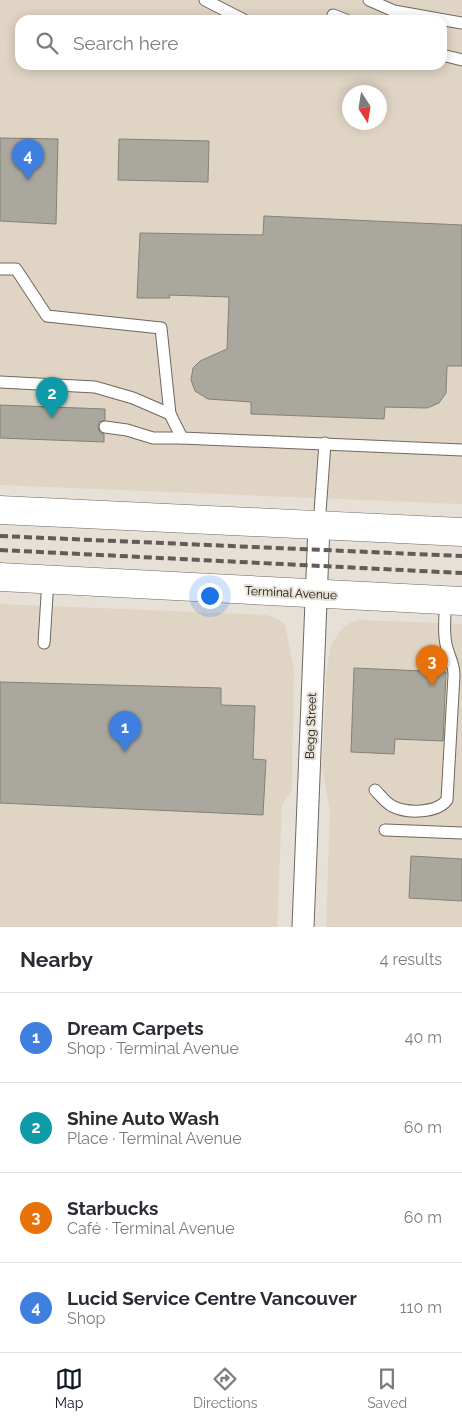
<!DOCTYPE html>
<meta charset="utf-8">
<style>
:root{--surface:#fff;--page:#f7f7f7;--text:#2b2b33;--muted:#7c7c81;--line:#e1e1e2;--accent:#111827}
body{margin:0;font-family:Raleway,sans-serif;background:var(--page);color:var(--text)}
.compass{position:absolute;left:342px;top:85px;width:45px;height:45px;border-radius:50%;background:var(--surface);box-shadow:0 2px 12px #0003;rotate:168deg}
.you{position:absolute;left:209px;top:595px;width:18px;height:18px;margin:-12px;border:4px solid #fff;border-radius:50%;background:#1a73e8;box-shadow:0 0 0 8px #1a73e833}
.badge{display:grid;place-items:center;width:32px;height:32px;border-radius:50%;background:var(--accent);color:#fff;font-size:16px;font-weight:700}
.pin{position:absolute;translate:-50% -41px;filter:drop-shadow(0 1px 2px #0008)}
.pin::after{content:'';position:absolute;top:26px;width:18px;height:15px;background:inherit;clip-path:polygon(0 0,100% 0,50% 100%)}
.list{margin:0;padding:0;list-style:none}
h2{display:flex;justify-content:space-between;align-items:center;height:65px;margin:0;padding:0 20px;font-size:21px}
h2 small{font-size:16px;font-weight:400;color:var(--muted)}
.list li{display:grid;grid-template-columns:32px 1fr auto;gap:15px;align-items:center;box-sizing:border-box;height:90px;padding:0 20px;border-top:1px solid var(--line)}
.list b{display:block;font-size:19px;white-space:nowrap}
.list p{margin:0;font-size:16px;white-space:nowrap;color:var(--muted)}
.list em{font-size:16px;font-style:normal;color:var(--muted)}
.icon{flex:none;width:28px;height:28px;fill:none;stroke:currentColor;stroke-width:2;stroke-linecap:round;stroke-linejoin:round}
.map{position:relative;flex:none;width:462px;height:927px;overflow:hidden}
.search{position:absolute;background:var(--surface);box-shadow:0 2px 12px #0003;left:15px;right:15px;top:15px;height:55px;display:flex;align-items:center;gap:12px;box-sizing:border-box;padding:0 18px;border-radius:15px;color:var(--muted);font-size:19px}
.sheet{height:425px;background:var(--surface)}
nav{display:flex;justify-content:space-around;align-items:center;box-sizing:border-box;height:70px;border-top:1px solid var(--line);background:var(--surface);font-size:14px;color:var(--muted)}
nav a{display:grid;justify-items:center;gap:2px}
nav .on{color:var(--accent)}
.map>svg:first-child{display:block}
.built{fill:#e0d4c4;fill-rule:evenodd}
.building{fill:#aaa89e;stroke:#838177}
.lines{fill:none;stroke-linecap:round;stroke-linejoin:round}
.service-casing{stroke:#6e6860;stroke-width:13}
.minor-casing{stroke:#6e6860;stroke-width:23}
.secondary-casing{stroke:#6e6860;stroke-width:29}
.service{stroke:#fff;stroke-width:11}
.minor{stroke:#fff;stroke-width:21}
.secondary{stroke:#fff;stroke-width:28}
.rail{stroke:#615c57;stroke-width:4;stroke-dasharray:8 4;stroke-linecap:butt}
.labels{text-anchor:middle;stroke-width:4;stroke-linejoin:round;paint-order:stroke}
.street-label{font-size:12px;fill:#14110e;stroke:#e7e0d6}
</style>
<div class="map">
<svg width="462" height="927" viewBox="0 0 462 927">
<rect width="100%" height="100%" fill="#e7e0d6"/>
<g class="built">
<path d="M 0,0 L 462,0 L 462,504 L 0,485 ZM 20,20 L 442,20 L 442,65 L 20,65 ZM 350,92 L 380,92 L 380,122 L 350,122 Z"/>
<path d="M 0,604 L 266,615 L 280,620 L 285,625 L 294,671 L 292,789 L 282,805 L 277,927 L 0,927 Z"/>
<path d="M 360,620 L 462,624 L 462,927 L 326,927 L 330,810 L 322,767 L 327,667 L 331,645 L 341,630 L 352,622 Z"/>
</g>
<g class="building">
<path d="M 0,138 L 58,139 L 56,224 L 0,221 Z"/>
<path d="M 119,139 L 209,141 L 208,182 L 118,180 Z"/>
<path d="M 264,216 L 462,225 L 462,366 L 447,366 L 446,393 L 439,403 L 427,408 L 385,407 L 384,419 L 251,414 L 251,402 L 208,399 L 195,391 L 191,380 L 193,368 L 200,361 L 227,349 L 229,297 L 169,295 L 170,298 L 137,298 L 140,233 L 263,235 Z"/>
<path d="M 0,405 L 105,409 L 105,420 L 99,422 L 98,426 L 100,433 L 104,434 L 104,442 L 0,438 Z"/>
<path d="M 354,668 L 446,672 L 443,741 L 395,739 L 394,754 L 351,752 Z"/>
<path d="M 0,682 L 221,688 L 221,705 L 255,706 L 253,759 L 266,760 L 263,815 L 0,803 Z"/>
<path d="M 411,856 L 462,859 L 462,901 L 409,898 Z"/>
</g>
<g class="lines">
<g class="service-casing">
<g id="service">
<path d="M 205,0 L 244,20"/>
<path d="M 369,0 L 394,11 L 462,23"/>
<path d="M 333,15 L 346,20"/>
<path d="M 442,55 L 462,60"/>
<path d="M 0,269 L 16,269 L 47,316 L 161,328 L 170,414 L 182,438 L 462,450"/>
<path d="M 0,382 L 95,387 L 133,398 L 170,414"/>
<path d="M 105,427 L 127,430 L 153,438 L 182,438"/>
<path d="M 319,526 L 325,443"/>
<path d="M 44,643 L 48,580"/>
<path d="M 375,790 C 380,795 386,803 392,806 C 407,814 437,813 447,800 L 454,675 C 454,663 448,655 446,644 C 443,630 445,615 446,600"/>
<path d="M 385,830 L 462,833"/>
</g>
</g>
<g class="minor-casing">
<path id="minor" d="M 303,927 L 319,526"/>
</g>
<g class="secondary-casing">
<g id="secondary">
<path d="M 0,510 L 462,532"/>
<path d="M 0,577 L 462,601"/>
</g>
</g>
<use href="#service" class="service"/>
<use href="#minor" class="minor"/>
<use href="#secondary" class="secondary"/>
<g class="rail">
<path d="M 0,536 L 462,556"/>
<path d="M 0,550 L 462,573"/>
</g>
</g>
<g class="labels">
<g class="street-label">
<text transform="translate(291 593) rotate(3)" y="4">Terminal Avenue</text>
<text transform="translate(311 726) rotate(-88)" y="4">Begg Street</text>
</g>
</g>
</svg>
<svg class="compass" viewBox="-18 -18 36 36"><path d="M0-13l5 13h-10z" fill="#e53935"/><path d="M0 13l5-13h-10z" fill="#7c7c81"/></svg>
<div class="you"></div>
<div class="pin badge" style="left:125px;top:752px;background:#3f7fe0">1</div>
<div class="pin badge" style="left:52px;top:418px;background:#0f9aa8">2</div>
<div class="pin badge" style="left:432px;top:686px;background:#e8710a">3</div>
<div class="pin badge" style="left:28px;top:180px;background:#3f7fe0">4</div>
<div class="search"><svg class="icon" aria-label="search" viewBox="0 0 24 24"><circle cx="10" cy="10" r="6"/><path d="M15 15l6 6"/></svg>Search here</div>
</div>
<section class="sheet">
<h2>Nearby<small>4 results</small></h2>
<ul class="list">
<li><span class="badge" style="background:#3f7fe0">1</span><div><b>Dream Carpets</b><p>Shop · Terminal Avenue</p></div><em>40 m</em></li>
<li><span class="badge" style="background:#0f9aa8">2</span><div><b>Shine Auto Wash</b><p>Place · Terminal Avenue</p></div><em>60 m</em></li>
<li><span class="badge" style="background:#e8710a">3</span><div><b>Starbucks</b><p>Café · Terminal Avenue</p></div><em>60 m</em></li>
<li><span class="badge" style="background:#3f7fe0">4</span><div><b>Lucid Service Centre Vancouver</b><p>Shop</p></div><em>110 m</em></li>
</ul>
</section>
<nav>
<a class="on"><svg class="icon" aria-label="map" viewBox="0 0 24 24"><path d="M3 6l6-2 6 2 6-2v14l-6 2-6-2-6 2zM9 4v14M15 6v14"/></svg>Map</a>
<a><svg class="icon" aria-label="directions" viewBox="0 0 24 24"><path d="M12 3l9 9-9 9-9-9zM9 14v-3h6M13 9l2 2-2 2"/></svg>Directions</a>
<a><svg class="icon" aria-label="saved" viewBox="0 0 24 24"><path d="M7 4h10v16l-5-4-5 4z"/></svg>Saved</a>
</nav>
